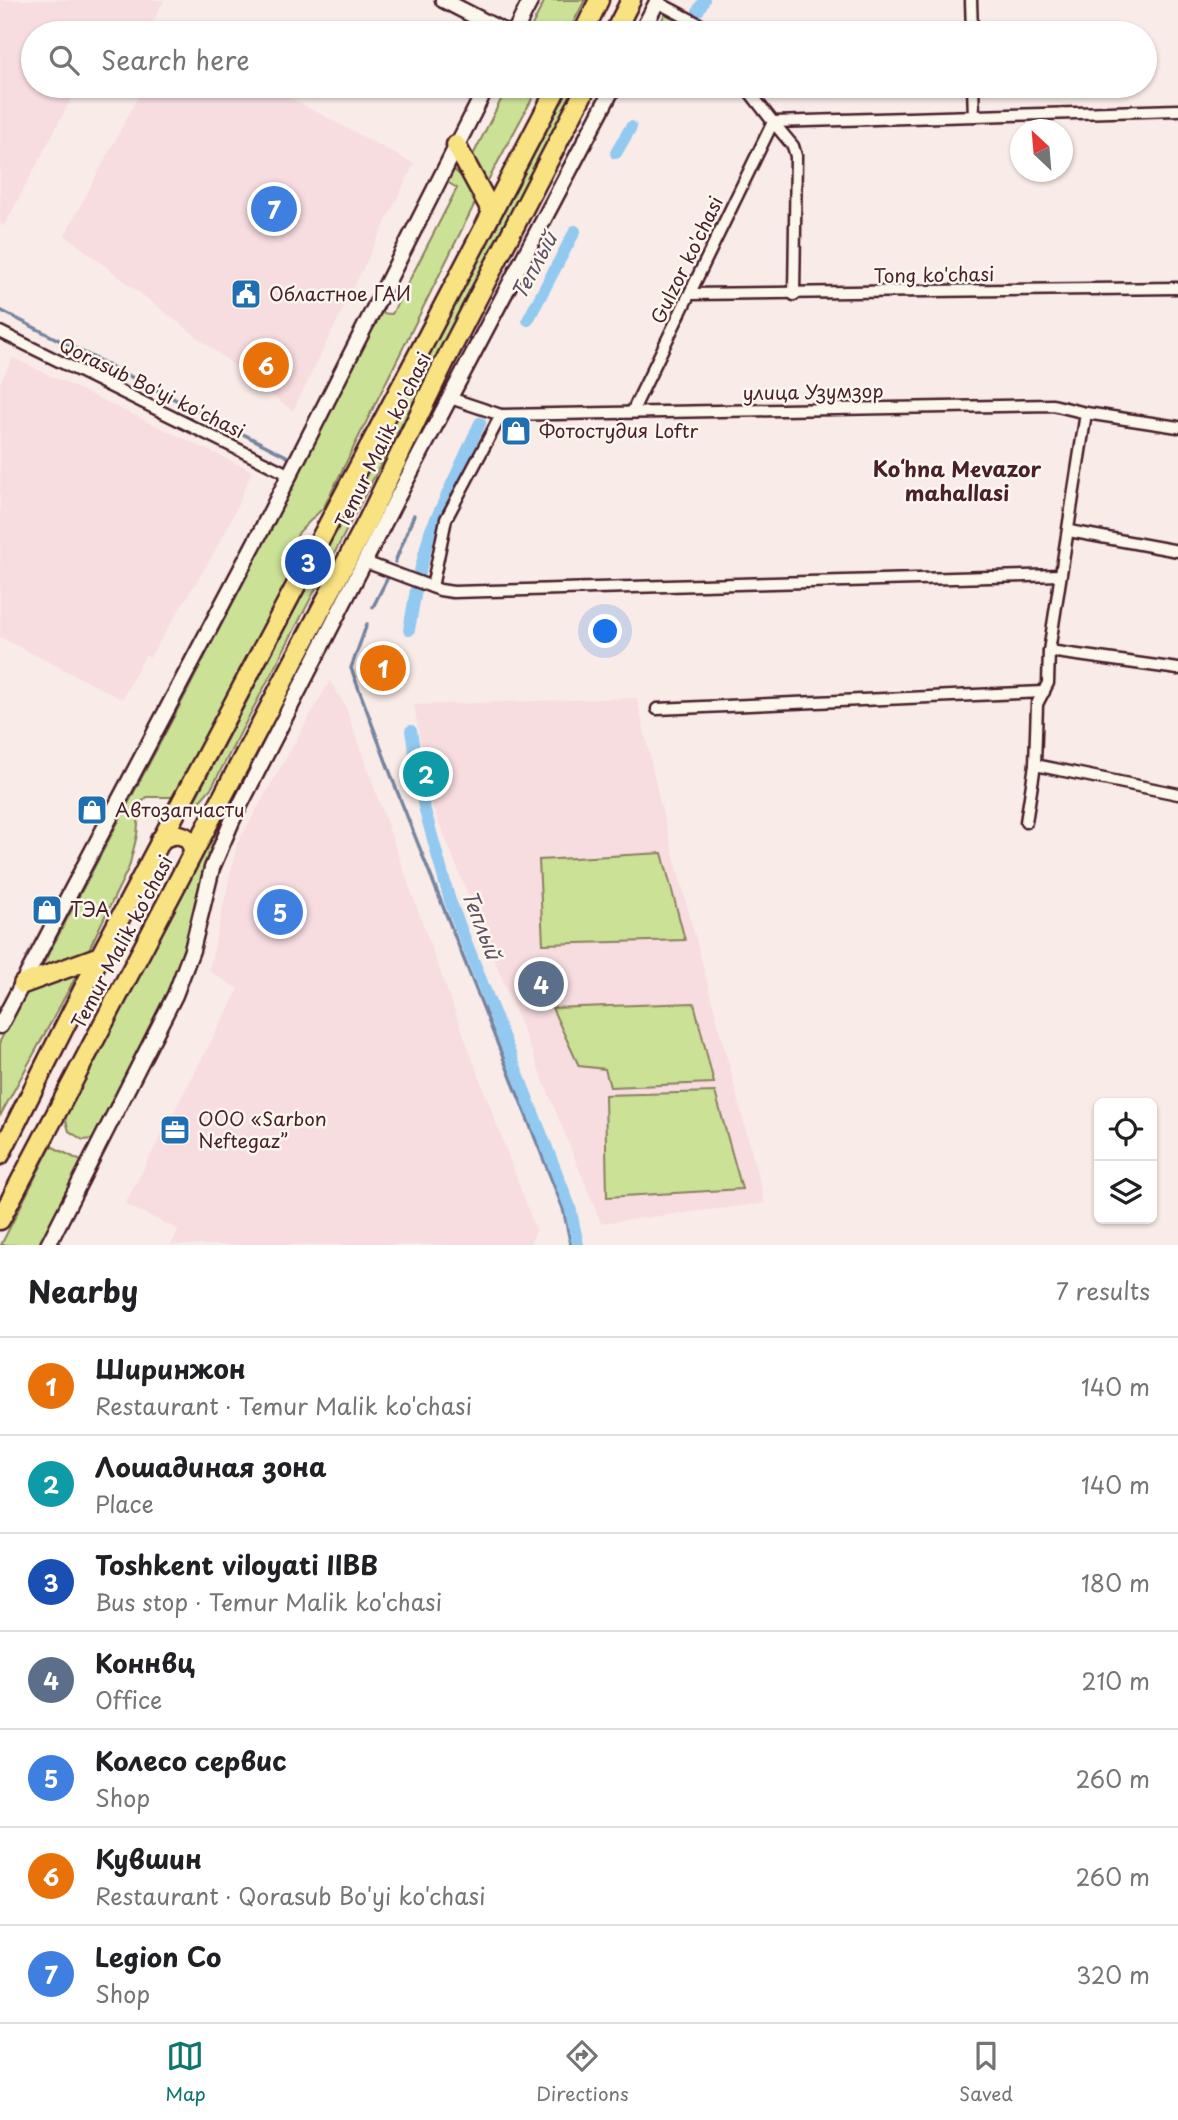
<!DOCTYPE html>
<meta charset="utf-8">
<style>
:root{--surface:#fff;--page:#f6f6f6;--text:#202124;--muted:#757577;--line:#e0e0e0;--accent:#0f766e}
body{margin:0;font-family:"Playpen Sans",sans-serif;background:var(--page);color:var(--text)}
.controls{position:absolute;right:21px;bottom:21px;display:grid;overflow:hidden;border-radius:10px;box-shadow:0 2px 5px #0004}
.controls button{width:63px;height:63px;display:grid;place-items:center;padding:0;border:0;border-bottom:2px solid var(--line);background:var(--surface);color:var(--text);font:35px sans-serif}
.compass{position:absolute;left:1010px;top:119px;width:63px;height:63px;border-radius:50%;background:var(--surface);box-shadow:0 2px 5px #0004;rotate:334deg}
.you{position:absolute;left:606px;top:632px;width:24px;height:24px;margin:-18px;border:5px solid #fff;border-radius:50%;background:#1a73e8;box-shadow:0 0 0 10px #1a73e833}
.badge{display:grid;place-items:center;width:46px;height:46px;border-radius:50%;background:var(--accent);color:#fff;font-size:23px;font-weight:700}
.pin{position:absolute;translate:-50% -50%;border:4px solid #fff;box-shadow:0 2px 7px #0006}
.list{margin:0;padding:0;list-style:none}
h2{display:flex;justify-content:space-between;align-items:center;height:91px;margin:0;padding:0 28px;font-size:30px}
h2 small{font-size:23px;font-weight:400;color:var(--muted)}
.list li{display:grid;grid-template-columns:46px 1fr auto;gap:21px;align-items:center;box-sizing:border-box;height:98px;padding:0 28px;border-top:2px solid var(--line)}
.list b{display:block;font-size:26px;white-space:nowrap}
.list p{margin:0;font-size:23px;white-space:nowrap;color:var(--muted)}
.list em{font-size:23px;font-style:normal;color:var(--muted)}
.icon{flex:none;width:38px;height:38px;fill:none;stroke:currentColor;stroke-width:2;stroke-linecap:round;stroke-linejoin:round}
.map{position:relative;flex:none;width:1178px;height:1245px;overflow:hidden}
.search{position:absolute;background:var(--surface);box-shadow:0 2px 5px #0004;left:21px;right:21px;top:21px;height:77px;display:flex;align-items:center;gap:18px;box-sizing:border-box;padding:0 24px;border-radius:38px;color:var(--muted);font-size:26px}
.sheet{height:777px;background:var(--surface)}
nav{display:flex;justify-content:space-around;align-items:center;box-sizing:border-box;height:98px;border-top:2px solid var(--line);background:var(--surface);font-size:19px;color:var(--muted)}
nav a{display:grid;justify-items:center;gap:4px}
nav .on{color:var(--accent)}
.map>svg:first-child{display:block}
.built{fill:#f7dce0}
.green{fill:#cbe196;stroke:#8a8060;stroke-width:2}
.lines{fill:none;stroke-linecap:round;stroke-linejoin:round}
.stream{stroke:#7585a1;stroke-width:3.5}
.canal{stroke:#92c9f0;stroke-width:12}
.street-casing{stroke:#4a1f2b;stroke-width:15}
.secondary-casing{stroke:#4a1f2b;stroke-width:19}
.highway-casing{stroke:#4a1f2b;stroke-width:23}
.street{stroke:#fbf7ec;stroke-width:10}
.secondary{stroke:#fbf7ec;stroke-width:14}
.highway{stroke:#f8e281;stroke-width:18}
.labels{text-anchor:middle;stroke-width:5;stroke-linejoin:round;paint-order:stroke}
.street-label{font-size:19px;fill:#4a1f2b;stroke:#fbf7ec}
.poi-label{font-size:19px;fill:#4a1f2b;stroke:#fbf7ec;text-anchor:start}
.water-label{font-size:21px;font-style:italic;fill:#605266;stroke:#fbf7ec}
.neighbourhood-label{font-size:21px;font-weight:bold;fill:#4a1f2b;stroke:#fbf7ec}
</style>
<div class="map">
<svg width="1178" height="1245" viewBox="0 0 1178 1245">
<rect width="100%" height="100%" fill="#f9ebe7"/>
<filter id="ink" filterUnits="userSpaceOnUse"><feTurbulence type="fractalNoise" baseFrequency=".0143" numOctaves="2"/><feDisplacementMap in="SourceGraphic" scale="14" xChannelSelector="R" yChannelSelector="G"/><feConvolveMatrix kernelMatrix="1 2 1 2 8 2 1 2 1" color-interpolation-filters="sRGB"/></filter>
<g filter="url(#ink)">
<g class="built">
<path d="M 0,0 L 164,0 L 147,33 L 134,33 L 120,28 L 117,33 L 33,33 L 33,86 L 78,86 L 4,226 L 0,224 Z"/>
<path d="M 144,86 L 267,86 L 414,164 L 293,411 L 65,235 Z"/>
<path d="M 13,358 L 252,471 L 228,527 L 208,563 L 150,657 L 145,655 L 122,699 L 0,637 L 0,383 Z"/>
<path d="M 330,681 L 345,706 L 427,936 L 536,1231 L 529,1245 L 171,1245 L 179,1230 L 125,1204 L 239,989 L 209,971 L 237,844 Z"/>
<path d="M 637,698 L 659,799 L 765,1203 L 601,1223 L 432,805 L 414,705 Z"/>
</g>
<g class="green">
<path d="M 545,0 L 585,0 L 568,33 L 528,33 Z"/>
<path d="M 666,12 L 697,29 L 695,33 L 655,33 Z"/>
<path d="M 508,86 L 539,86 L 486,184 L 470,161 Z"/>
<path d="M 570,86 L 579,86 L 212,787 L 192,810 L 190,809 Z"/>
<path d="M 454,170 L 468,182 L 478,197 L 324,507 L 299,532 L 283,565 L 288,579 L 175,797 L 147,797 L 140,804 L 137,835 L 129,867 L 89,949 L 39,972 L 189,688 L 380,313 L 392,314 L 457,188 L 447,182 Z"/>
<path d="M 288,705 L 215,842 L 176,974 L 93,1139 L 83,1140 L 69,1131 L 65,1117 L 278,709 Z"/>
<path d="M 662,853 L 685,940 L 543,944 L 539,860 Z"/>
<path d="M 79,971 L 0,1116 L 0,1041 L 30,986 Z"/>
<path d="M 694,1003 L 714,1083 L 610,1087 L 605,1069 L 579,1066 L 552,1008 Z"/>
<path d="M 715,1092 L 742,1189 L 607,1197 L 605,1095 Z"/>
<path d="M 51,1146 L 83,1162 L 40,1245 L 1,1245 Z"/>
</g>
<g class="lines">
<g class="stream">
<path d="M 0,310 L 290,458"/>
<path d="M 395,562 L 414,515"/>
<path d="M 373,607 L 388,577"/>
<path d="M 367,624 L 351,668 L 397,791 L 563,1208 L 571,1245"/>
</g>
<g class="canal">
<path d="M 698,11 L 704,0"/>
<path d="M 616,153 L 631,127"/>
<path d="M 528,320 L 575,231"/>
<path d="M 420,571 L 430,532 L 480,423"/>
<path d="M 409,630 L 416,590"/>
<path d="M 411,731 L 424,807 L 450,901 L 570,1207 L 578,1245"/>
</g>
<g class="street-casing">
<g id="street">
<path d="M 971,0 L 972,33"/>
<path d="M 657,2 L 699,24 L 706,33"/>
<path d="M 745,86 L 773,122 L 1178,110"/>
<path d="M 973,86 L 974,116"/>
<path d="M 690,294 L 1178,288"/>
<path d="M 0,332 L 290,475"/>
<path d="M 450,398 L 501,415 L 1053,405 L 1086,413 L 1178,427"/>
<path d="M 632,412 L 773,122 L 793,146 L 796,156 L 794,295"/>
<path d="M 1069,531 L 1178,551"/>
<path d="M 365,562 L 440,590 L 453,592 L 1060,575"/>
<path d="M 432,587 L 446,519 L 501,415"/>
<path d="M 1049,651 L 1178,669"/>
<path d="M 657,709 L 1044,692"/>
<path d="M 1035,765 L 1178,794"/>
<path d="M 1026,822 L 1035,765 L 1037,704 L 1048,683 L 1049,651 L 1086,413"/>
</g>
</g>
<g class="secondary-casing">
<g id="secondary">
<path d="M 443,0 L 507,33"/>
<path d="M 514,33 L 531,0"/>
<path d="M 641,33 L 658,0"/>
<path d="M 0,1026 L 261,531 L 487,86"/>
<path d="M 48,1245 L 175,995 L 192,950 L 212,868 L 232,821 L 396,500 L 614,86"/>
</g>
</g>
<g class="highway-casing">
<g id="highway">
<path d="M 583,33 L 599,0"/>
<path d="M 614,33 L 631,0"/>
<path d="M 456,145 L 492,212"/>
<path d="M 160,840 C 175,832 189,832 193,850"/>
<path d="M 23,984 L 100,956"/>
<path d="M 0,1155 L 100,956 L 422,347 L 558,86"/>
<path d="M 0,1220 L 368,520 L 446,359 L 587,86"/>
</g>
</g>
<use href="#street" class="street"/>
<use href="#secondary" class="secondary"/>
<use href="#highway" class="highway"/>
</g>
</g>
<defs>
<g id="civic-square" transform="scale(1.575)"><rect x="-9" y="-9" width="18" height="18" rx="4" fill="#1f6fb2" stroke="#fbf7ec"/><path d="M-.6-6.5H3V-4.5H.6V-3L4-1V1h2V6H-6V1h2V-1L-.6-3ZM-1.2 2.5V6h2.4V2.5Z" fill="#fff"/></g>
<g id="shop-square" transform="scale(1.575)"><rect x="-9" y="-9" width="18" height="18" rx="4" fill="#1f6fb2" stroke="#fbf7ec"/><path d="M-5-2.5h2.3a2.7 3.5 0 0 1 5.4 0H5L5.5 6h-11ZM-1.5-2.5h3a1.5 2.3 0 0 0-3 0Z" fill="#fff"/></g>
<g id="office-square" transform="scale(1.575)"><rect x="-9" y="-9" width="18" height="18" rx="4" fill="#1f6fb2" stroke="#fbf7ec"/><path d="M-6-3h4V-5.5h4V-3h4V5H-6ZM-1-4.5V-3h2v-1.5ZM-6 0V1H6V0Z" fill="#fff"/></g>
</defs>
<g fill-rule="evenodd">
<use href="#civic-square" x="246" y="294"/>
<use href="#shop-square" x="516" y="431"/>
<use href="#shop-square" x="92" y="810"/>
<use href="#shop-square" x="47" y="910"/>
<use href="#office-square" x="175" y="1130"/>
</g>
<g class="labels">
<g class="street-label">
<text transform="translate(687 260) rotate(-64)" y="7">Gulzor ko'chasi</text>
<text transform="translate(934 275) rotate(-1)" y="7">Tong ko'chasi</text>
<text transform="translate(152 388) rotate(26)" y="7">Qorasub Bo'yi ko'chasi</text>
<text transform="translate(813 392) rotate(-1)" y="7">улица Узумзор</text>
<text transform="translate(383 440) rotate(-64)" y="7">Temur Malik ko'chasi</text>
<text transform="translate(122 942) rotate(-62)" y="7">Temur Malik ko'chasi</text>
</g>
<g class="poi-label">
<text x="269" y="301">Областное ГАИ</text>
<text x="539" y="438">Фотостудия Loftr</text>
<text x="115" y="817">Автозапчасти</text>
<text x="70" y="917">ТЭА</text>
<text x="198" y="1126">ООО «Sarbon<tspan x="198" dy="22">Neftegaz”</tspan></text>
</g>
<g class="water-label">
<text transform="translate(535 266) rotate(-62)" y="7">Теплый</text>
<text transform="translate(481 925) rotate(69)" y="7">Теплый</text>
</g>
<g class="neighbourhood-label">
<text x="957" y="477">Koʻhna Mevazor<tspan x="957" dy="24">mahallasi</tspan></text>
</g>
</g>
</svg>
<div class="controls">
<button><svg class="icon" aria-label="locate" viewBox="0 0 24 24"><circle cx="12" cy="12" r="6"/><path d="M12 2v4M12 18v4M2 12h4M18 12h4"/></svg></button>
<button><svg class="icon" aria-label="layers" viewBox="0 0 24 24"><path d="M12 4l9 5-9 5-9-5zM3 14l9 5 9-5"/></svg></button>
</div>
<svg class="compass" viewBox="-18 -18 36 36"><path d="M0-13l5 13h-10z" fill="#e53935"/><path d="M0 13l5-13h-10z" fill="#757577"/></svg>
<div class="you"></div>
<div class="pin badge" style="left:383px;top:668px;background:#e8710a">1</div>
<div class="pin badge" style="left:426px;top:774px;background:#0f9aa8">2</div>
<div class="pin badge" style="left:308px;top:562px;background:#1a4fb4">3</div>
<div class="pin badge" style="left:541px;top:984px;background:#5c6f8a">4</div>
<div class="pin badge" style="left:280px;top:912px;background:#3f7fe0">5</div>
<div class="pin badge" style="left:266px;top:365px;background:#e8710a">6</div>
<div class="pin badge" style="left:274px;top:209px;background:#3f7fe0">7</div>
<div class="search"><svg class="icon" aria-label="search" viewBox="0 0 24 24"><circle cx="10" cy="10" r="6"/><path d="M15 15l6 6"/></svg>Search here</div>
</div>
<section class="sheet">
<h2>Nearby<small>7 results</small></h2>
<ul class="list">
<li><span class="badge" style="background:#e8710a">1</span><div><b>Ширинжон</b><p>Restaurant · Temur Malik ko'chasi</p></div><em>140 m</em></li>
<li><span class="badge" style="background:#0f9aa8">2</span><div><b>Лошадиная зона</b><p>Place</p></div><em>140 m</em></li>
<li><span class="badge" style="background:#1a4fb4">3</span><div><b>Toshkent viloyati IIBB</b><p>Bus stop · Temur Malik ko'chasi</p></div><em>180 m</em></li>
<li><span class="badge" style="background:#5c6f8a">4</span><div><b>Коннвц</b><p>Office</p></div><em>210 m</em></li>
<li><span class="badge" style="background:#3f7fe0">5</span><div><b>Колесо сервис</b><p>Shop</p></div><em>260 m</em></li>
<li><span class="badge" style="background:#e8710a">6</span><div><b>Кувшин</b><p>Restaurant · Qorasub Bo'yi ko'chasi</p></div><em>260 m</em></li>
<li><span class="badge" style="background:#3f7fe0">7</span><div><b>Legion Co</b><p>Shop</p></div><em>320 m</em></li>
</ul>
</section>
<nav>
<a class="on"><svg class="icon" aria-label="map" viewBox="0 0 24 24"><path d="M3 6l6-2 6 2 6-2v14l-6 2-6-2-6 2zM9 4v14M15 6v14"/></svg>Map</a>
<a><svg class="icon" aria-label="directions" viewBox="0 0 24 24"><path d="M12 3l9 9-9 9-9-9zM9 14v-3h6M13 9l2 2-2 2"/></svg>Directions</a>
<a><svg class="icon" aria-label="saved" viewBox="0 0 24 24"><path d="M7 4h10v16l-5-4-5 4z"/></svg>Saved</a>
</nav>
